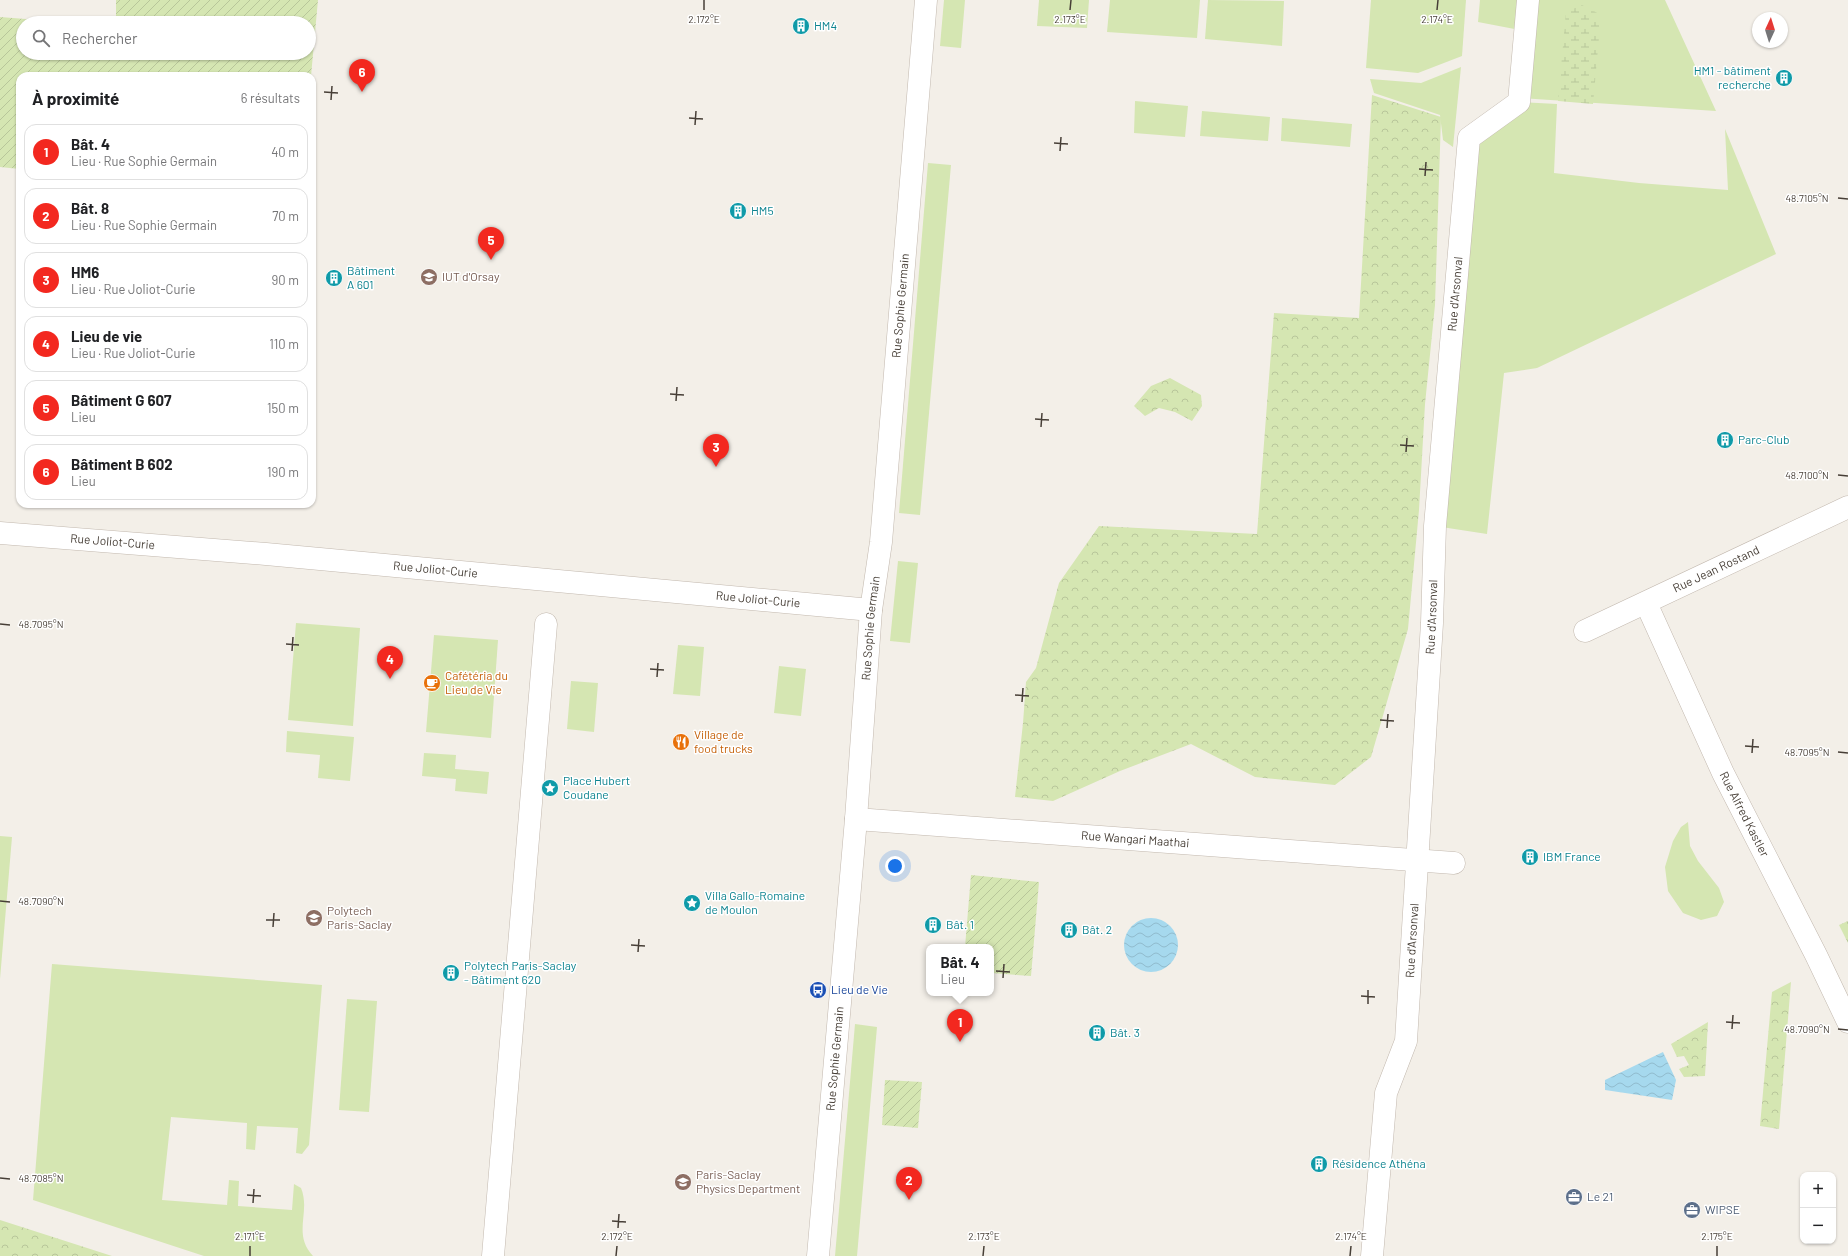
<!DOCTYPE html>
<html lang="fr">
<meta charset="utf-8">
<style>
:root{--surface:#fff;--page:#f2f2f2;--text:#202124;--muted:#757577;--line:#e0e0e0;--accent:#f3281f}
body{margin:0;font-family:Barlow,sans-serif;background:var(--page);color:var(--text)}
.controls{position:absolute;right:12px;bottom:12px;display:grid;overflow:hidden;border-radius:8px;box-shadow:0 1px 3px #0004}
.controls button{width:36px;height:36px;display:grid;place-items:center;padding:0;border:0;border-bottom:1px solid var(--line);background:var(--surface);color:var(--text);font:20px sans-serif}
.compass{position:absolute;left:1752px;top:12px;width:36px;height:36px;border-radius:50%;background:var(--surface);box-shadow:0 1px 3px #0004;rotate:4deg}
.you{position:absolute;left:895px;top:866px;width:14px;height:14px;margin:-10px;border:3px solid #fff;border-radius:50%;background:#1a73e8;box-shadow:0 0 0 6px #1a73e833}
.badge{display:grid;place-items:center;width:26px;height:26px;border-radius:50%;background:var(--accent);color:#fff;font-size:13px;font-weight:700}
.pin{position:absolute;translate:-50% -33px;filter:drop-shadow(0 1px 2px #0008)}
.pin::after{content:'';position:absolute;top:21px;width:14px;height:12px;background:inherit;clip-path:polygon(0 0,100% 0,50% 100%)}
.popup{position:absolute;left:926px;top:944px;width:68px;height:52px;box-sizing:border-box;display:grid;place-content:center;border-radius:8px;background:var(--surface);filter:drop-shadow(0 1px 3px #0005);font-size:13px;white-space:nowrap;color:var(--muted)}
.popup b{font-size:15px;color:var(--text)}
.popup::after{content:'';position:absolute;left:50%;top:100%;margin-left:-8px;border:8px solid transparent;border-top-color:var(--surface)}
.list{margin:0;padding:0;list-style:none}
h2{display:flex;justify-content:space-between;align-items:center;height:52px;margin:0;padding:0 16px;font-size:17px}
h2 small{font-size:13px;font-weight:400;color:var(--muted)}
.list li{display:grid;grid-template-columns:26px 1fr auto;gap:12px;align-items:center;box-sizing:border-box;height:56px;margin:0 8px 8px;padding:0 8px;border:1px solid var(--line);border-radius:12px}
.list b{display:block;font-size:15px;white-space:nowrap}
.list p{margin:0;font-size:13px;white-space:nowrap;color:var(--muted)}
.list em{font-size:13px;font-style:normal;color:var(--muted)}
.icon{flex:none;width:22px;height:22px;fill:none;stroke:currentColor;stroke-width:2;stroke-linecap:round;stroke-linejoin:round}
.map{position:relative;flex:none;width:1848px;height:1256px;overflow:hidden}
.search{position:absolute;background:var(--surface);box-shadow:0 1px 3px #0004;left:16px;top:16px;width:300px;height:44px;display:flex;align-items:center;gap:10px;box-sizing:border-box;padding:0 14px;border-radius:22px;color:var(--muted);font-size:15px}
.panel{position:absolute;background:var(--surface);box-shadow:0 1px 3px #0004;left:16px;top:72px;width:300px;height:436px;border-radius:12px}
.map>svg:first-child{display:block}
.grass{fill:#d5e6b2}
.forest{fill:url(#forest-crowns)}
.wetland{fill:url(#wetland-marsh)}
.garden{fill:url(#garden-furrows)}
.water{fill:url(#water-waves)}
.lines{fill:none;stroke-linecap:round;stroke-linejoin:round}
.street-casing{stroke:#c2b8ae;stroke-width:23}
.street{stroke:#fff;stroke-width:22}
.ticks{fill:none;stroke:#473f37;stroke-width:1.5}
.labels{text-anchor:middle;stroke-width:3;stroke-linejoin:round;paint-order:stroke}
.culture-label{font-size:12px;fill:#0d838f;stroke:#fff;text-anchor:start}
.education-label{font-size:12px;fill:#785e54;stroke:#fff;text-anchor:start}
.street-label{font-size:12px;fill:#473f37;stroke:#fff}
.food-label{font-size:12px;fill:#c56008;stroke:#fff;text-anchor:start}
.transit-label{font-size:12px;fill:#164399;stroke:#fff;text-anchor:start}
.service-label{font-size:12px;fill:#4e5e75;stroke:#fff;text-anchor:start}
.ticks-label{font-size:10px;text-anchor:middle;fill:#473f37;stroke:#fff;stroke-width:3;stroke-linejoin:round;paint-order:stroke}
</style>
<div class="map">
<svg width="1848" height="1256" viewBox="0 0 1848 1256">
<defs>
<pattern id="forest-crowns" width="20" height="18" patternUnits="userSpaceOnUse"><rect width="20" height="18" fill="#d5e6b2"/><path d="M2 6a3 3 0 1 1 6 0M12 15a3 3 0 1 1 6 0" fill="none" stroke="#b8c69a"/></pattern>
<pattern id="wetland-marsh" width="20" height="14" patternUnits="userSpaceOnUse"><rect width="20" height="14" fill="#d5e6b2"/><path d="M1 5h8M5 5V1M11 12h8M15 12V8" fill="none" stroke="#b8c69a"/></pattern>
<pattern id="garden-furrows" width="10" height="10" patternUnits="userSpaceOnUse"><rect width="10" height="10" fill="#d5e6b2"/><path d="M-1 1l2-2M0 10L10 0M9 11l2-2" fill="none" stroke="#b8c69a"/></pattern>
<pattern id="water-waves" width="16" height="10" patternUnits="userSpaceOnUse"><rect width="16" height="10" fill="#a6d9ee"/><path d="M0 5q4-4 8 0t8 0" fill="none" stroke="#90bbcd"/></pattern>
</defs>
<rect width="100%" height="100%" fill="#f3efe8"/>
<g class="grass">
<path d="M 944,0 L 965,0 L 961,48 L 940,46 Z"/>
<path d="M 1039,0 L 1089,0 L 1087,28 L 1037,26 Z"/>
<path d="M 1110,0 L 1200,0 L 1197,38 L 1107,32 Z"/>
<path d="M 1208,0 L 1284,1 L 1282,46 L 1205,39 Z"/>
<path d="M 1371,0 L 1466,0 L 1462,56 L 1418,73 L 1366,68 Z"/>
<path d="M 1480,0 L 1665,0 L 1716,111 L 1520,98 L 1525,31 L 1478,22 Z"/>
<path d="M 1461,67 L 1453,147 L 1443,140 L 1440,115 L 1374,93 L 1370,79 L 1421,83 Z"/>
<path d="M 1135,101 L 1188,106 L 1185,137 L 1134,133 Z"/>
<path d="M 1519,102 L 1557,104 L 1554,173 L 1639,183 L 1728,190 L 1725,129 L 1776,254 L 1537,368 L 1504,373 L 1487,534 L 1435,526 L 1469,138 Z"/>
<path d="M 1202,111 L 1270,117 L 1268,141 L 1200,136 Z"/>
<path d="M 1282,118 L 1352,124 L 1350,147 L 1281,141 Z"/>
<path d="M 928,163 L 951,165 L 920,515 L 899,513 Z"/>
<path d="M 898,561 L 918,563 L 910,643 L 890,641 Z"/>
<path d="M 296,623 L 360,628 L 353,726 L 288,720 Z"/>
<path d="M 434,635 L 498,640 L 491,738 L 426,732 Z"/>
<path d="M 678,645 L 704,647 L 700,696 L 673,694 Z"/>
<path d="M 779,666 L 806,669 L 801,716 L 774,713 Z"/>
<path d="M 571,681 L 598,683 L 594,732 L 567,729 Z"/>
<path d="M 287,731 L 354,737 L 350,781 L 318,778 L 320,755 L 286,752 Z"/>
<path d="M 424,753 L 456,755 L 455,769 L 489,772 L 487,794 L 455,791 L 456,779 L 422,776 Z"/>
<path d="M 1688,822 L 1690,846 L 1698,861 L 1719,888 L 1724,902 L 1717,916 L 1701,920 L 1683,913 L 1668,891 L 1665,867 L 1673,841 L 1681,827 Z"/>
<path d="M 0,836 L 12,837 L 0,979 Z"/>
<path d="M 52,964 L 322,985 L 309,1145 L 302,1154 L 296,1153 L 298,1128 L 257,1126 L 255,1150 L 246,1149 L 247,1123 L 171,1117 L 162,1200 L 227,1205 L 229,1180 L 239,1181 L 238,1206 L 292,1210 L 294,1184 L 301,1188 C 311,1212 292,1234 313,1256 L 204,1256 L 33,1200 Z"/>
<path d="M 347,999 L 377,1001 L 369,1112 L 339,1110 Z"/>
<path d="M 855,1024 L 877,1027 L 857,1256 L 835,1256 Z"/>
</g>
<g class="forest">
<path d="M 1372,95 L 1441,117 L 1435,305 L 1425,404 L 1419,510 L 1408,629 L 1371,757 L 1335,785 L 1255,777 L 1191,744 L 1120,771 L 1053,801 L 1015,797 L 1023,723 L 1026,682 L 1036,668 L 1059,583 L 1099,526 L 1257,534 L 1274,313 L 1359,318 Z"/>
<path d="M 1170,378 L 1201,395 L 1202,406 L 1192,421 L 1175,412 L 1159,408 L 1145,416 L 1134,406 L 1151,386 Z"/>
<path d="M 1848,921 L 1848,943 L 1839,925 Z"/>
<path d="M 1791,982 L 1779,1129 L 1760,1126 L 1772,992 Z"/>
<path d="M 1708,1022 L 1705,1076 L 1684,1077 L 1679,1069 L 1689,1065 L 1684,1056 L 1677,1057 L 1671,1044 Z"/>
<path d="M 0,1220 L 112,1256 L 0,1256 Z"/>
</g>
<path class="wetland" d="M 1582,5 L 1601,15 L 1593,104 L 1558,101 L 1566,12 Z"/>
<g class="garden">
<path d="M 116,0 L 318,0 L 311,76 L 20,76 L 20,169 L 0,167 L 0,17 L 77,23 L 23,23 L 23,53 L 309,53 L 309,23 L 116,23 Z"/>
<path d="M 971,875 L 1039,882 L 1031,976 L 991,973 L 991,947 L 965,947 Z"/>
<path d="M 885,1080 L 922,1082 L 918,1128 L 882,1125 Z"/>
</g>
<g class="water">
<circle cx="1151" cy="945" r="27"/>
<path d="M 1663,1052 L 1676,1080 L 1672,1100 L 1605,1090 L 1605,1080 Z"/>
</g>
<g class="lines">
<g class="street-casing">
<g id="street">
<path id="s1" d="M 0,533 L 266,554 L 871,610"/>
<path id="s2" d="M 1646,603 L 1723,773 L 1816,955 L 1848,1022"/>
<path id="s3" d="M 1585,631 L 1848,507"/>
<path id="s4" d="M 856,819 L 1454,863"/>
<path d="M 493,1256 L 546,624"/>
<path id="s5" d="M 818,1256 L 856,819 L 871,610 L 881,542 L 926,0"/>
<path id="s6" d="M 1372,1256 L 1386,1093 L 1406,1041 L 1432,623 L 1435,526 L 1469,138 L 1519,102 L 1528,0"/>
</g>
</g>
<use href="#street" class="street"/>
</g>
<path class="ticks" d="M 704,10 L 704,0M 1070,10 L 1071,0M 1437,10 L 1438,0M 324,92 L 338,93M 331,100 L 332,86M 689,118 L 703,119M 695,125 L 696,111M 1054,143 L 1068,144M 1060,151 L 1061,137M 1419,169 L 1433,170M 1425,176 L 1426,162M 1838,198 L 1848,199M 670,394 L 684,395M 676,401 L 677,387M 1035,419 L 1049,420M 1041,427 L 1042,413M 1400,445 L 1414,446M 1406,452 L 1407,438M 1838,475 L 1848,476M 0,624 L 10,625M 286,644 L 299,645M 292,651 L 293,637M 650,669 L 664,670M 657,677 L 658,663M 1015,695 L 1029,696M 1022,702 L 1023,688M 1380,720 L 1394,721M 1387,728 L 1388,714M 1745,746 L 1759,747M 1838,752 L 1848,753M 1752,753 L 1753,739M 0,901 L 10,902M 266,920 L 280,920M 273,927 L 274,913M 631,945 L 645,946M 638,952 L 639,939M 996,971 L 1010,972M 1003,978 L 1004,964M 1361,996 L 1375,997M 1368,1004 L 1368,990M 1726,1022 L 1740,1023M 1732,1029 L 1733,1015M 1838,1029 L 1848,1030M 0,1178 L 10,1179M 247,1195 L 261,1196M 253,1203 L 254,1189M 612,1221 L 626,1222M 618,1228 L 619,1214M 250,1256 L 250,1246M 616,1256 L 617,1246M 983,1256 L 984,1246M 1350,1256 L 1351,1246M 1717,1256 L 1717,1246"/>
<defs>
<g id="building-disc" transform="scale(0.9)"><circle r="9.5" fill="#0f9aa8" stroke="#fff"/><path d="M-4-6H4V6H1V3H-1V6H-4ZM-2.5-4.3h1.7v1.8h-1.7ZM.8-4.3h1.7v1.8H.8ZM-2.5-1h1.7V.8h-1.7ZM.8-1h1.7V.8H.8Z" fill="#fff"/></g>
<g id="university-disc" transform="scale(0.9)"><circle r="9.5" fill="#8d6e63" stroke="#fff"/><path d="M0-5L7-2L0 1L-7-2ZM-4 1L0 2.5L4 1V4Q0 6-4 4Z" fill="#fff"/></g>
<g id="cafe-disc" transform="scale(0.9)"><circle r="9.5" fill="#e8710a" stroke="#fff"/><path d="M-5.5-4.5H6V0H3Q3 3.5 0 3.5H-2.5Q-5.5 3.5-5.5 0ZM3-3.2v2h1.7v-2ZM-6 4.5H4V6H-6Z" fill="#fff"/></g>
<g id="restaurant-disc" transform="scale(0.9)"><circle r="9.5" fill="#e8710a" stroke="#fff"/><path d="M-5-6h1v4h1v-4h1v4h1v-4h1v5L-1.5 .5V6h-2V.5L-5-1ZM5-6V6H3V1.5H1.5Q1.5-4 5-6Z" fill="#fff"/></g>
<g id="sight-disc" transform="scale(0.9)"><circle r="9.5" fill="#0f9aa8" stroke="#fff"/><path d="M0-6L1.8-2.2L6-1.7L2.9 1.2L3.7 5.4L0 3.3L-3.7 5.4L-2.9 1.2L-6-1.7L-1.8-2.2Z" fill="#fff"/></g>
<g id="bus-disc" transform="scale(0.9)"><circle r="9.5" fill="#1a4fb4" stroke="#fff"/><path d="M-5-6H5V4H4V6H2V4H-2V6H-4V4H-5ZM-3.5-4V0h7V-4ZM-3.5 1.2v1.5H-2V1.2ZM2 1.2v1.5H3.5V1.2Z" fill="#fff"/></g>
<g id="office-disc" transform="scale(0.9)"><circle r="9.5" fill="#5c6f8a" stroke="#fff"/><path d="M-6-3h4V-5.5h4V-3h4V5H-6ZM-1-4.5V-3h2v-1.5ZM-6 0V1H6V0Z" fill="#fff"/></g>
</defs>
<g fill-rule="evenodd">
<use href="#building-disc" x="801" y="26"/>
<use href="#building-disc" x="1784" y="78"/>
<use href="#building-disc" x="738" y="211"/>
<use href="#university-disc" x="429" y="277"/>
<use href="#building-disc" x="334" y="278"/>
<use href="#building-disc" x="1725" y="440"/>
<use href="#cafe-disc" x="432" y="683"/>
<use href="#restaurant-disc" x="681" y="742"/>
<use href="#sight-disc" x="550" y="788"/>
<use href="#building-disc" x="1530" y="857"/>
<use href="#sight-disc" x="692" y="903"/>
<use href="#university-disc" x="314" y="918"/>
<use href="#building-disc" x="933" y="925"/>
<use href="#building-disc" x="1069" y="930"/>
<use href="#building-disc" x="451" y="973"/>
<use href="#bus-disc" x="818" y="990"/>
<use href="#building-disc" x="1097" y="1033"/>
<use href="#building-disc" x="1319" y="1164"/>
<use href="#university-disc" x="683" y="1182"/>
<use href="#office-disc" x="1574" y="1197"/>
<use href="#office-disc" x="1692" y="1210"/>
</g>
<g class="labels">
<g class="culture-label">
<text x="814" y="30">HM4</text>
<text x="1771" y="75" text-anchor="end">HM1 - bâtiment<tspan x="1771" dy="14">recherche</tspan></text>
<text x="751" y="215">HM5</text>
<text x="347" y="275">Bâtiment<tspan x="347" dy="14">A 601</tspan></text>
<text x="1738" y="444">Parc-Club</text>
<text x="563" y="785">Place Hubert<tspan x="563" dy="14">Coudane</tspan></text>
<text x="1543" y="861">IBM France</text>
<text x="705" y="900">Villa Gallo-Romaine<tspan x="705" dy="14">de Moulon</tspan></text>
<text x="946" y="929">Bât. 1</text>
<text x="1082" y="934">Bât. 2</text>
<text x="464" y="970">Polytech Paris-Saclay<tspan x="464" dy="14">- Bâtiment 620</tspan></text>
<text x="1110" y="1037">Bât. 3</text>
<text x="1332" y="1168">Résidence Athéna</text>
</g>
<g class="education-label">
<text x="442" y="281">IUT d'Orsay</text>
<text x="327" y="915">Polytech<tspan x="327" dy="14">Paris-Saclay</tspan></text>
<text x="696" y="1179">Paris-Saclay<tspan x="696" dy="14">Physics Department</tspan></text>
</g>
<g class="street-label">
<text dy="4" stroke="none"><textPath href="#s6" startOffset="968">Rue d'Arsonval</textPath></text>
<text dy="4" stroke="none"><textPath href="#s5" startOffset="954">Rue Sophie Germain</textPath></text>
<text dy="4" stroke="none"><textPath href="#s1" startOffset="113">Rue Joliot-Curie</textPath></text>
<text dy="4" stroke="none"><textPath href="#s3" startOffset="145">Rue Jean Rostand</textPath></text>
<text dy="4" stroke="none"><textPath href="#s1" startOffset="437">Rue Joliot-Curie</textPath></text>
<text dy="4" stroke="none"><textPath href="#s1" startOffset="761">Rue Joliot-Curie</textPath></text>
<text dy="4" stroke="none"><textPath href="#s6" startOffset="644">Rue d'Arsonval</textPath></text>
<text dy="4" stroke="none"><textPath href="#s5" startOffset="630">Rue Sophie Germain</textPath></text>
<text dy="4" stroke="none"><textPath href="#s2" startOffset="233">Rue Alfred Kastler</textPath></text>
<text dy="4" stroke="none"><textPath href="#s4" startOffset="280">Rue Wangari Maathai</textPath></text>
<text dy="4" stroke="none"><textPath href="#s6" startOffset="320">Rue d'Arsonval</textPath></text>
<text dy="4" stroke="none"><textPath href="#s5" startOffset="198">Rue Sophie Germain</textPath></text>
</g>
<g class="food-label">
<text x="445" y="680">Cafétéria du<tspan x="445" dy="14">Lieu de Vie</tspan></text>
<text x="694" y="739">Village de<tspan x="694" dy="14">food trucks</tspan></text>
</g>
<g class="transit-label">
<text x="831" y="994">Lieu de Vie</text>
</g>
<g class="service-label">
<text x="1587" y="1201">Le 21</text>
<text x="1705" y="1214">WIPSE</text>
</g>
</g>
<g class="ticks-label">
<text x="704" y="23">2.172°E</text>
<text x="1070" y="23">2.173°E</text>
<text x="1437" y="23">2.174°E</text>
<text x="1807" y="202">48.7105°N</text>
<text x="1807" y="479">48.7100°N</text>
<text x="41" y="628">48.7095°N</text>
<text x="1807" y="756">48.7095°N</text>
<text x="41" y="905">48.7090°N</text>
<text x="1807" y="1033">48.7090°N</text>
<text x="41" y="1182">48.7085°N</text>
<text x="250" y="1240">2.171°E</text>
<text x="617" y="1240">2.172°E</text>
<text x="984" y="1240">2.173°E</text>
<text x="1351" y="1240">2.174°E</text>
<text x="1717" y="1240">2.175°E</text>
</g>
</svg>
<div class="controls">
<button>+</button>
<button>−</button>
</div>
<svg class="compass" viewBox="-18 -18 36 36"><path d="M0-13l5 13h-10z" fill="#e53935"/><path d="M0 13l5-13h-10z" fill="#757577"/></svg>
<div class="you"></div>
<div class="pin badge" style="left:960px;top:1042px">1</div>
<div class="popup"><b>Bât. 4</b>Lieu</div>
<div class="pin badge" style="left:909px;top:1200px">2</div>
<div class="pin badge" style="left:716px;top:467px">3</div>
<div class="pin badge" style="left:390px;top:679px">4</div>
<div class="pin badge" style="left:491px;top:260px">5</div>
<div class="pin badge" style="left:362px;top:92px">6</div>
<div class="search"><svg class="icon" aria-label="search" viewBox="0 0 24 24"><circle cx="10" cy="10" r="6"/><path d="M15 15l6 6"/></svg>Rechercher</div>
<section class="panel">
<h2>À proximité<small>6 résultats</small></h2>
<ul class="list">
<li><span class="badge">1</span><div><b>Bât. 4</b><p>Lieu · Rue Sophie Germain</p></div><em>40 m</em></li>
<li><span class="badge">2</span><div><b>Bât. 8</b><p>Lieu · Rue Sophie Germain</p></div><em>70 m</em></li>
<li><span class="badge">3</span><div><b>HM6</b><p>Lieu · Rue Joliot-Curie</p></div><em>90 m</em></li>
<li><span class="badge">4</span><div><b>Lieu de vie</b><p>Lieu · Rue Joliot-Curie</p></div><em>110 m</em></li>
<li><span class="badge">5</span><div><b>Bâtiment G 607</b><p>Lieu</p></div><em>150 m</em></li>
<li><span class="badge">6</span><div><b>Bâtiment B 602</b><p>Lieu</p></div><em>190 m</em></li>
</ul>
</section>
</div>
